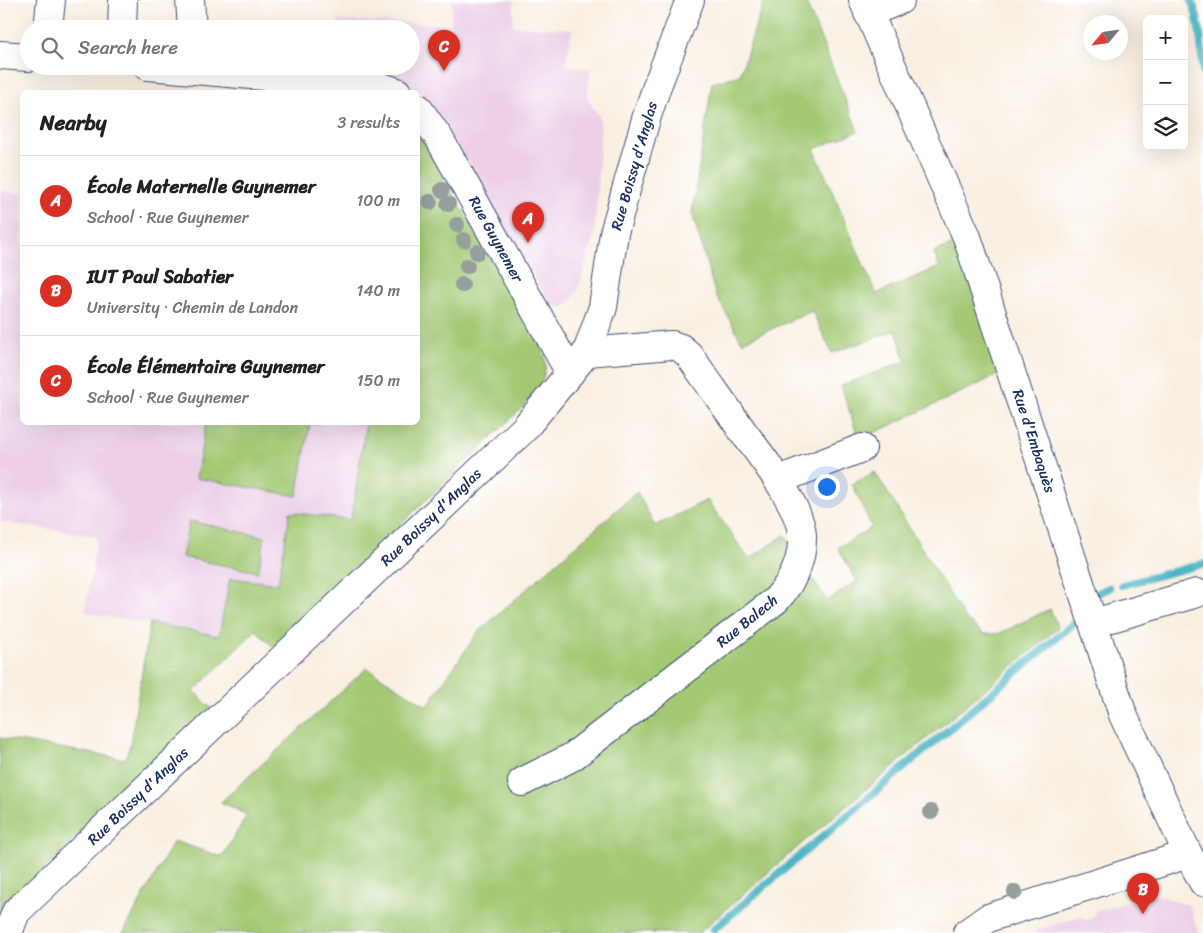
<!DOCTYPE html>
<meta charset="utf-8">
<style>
:root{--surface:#fff;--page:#f6f6f6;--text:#202124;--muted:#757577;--line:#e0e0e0;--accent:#d93025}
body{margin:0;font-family:Sriracha,sans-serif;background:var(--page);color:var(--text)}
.controls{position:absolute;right:15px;top:15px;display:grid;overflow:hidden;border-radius:8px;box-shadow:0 5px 20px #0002}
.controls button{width:45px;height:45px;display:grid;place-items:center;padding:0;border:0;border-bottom:1px solid var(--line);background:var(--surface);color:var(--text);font:25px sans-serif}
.compass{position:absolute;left:1083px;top:15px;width:45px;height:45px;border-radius:50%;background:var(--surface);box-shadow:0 5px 20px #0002;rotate:241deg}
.you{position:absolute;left:826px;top:486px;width:18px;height:18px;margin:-12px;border:4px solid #fff;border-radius:50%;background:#1a73e8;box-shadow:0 0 0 8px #1a73e833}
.badge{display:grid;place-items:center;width:32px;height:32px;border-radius:50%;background:var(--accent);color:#fff;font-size:16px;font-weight:700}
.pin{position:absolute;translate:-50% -41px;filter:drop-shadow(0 1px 2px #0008)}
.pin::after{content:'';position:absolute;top:26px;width:18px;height:15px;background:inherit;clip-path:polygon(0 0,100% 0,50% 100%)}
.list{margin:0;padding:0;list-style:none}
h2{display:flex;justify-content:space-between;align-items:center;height:65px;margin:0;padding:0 20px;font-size:21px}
h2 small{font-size:16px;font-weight:400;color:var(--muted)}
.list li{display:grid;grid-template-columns:32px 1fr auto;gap:15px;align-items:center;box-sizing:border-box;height:90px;padding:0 20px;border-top:1px solid var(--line)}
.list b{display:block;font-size:19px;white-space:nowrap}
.list p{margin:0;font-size:16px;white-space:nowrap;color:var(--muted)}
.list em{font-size:16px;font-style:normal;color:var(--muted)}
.icon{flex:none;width:28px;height:28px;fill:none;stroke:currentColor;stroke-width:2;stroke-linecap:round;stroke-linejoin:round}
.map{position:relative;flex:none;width:1203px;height:933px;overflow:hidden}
.search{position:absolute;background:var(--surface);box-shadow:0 5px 20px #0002;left:20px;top:20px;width:400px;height:55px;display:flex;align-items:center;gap:12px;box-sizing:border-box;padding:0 18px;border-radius:28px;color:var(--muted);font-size:19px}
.panel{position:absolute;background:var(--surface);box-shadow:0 5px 20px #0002;left:20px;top:90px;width:400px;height:335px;border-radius:8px}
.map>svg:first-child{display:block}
.built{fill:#edd0e8}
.green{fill:#a3c974;stroke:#5f7c69}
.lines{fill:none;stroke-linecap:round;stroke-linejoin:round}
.stream{stroke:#47b3c4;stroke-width:8}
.minor-casing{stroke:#3c4c72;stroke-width:30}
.minor{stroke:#fff;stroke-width:28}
.tree{fill:#959f9d}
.labels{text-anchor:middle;stroke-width:4;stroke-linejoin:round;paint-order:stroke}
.street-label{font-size:15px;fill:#1b2f5e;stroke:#fff}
</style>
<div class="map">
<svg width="1203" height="933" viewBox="0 0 1203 933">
<rect width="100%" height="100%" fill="#fff"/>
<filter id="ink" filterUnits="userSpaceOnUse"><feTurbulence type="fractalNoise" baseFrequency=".02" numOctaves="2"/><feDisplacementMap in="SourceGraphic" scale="10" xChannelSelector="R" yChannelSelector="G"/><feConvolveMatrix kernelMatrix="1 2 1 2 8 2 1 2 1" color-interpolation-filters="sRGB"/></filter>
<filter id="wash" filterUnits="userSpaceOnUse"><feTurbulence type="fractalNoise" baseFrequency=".0096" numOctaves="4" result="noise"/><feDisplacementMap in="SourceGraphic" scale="20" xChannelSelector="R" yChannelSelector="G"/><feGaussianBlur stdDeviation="1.12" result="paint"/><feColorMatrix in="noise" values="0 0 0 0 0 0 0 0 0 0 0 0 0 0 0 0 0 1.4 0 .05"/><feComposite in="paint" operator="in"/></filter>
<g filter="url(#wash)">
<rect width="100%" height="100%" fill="#f9efe1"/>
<g class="built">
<path d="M 452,0 L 514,0 L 513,26 L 572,29 L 566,65 L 591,69 L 587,98 L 599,116 L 601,126 L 595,230 L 578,290 L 572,300 L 565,307 L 556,307 L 551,305 L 442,121 L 418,91 L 405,84 L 332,68 L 332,66 L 411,66 L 411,29 L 337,29 L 338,20 L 451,25 Z"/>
<path d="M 0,190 L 22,194 L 22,422 L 366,423 L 351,520 L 290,512 L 278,584 L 219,636 L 87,613 L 87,610 L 85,610 L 88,594 L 90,594 L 90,591 L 88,590 L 91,574 L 93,575 L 94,572 L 92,571 L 97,536 L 0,522 Z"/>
<path d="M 1153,894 L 1189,905 L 1199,933 L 1029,933 L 1081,916 L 1086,920 L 1093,917 L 1095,912 Z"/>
</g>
<g class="green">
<path d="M 764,0 L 805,0 L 858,131 L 814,149 L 876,294 L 939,267 L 934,252 L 957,243 L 1000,374 L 859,440 L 841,386 L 906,361 L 896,330 L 832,353 L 812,311 L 742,342 L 715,293 L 692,213 L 712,83 L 740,75 Z"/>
<path d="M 418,132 L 520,311 L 542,345 L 546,366 L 541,385 L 523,407 L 273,647 L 256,630 L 194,691 L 211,708 L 0,912 L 0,738 L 125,759 L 130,745 L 150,623 L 219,636 L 230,578 L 278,584 L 290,512 L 351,520 L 366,423 L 418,422 Z"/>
<path d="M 206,423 L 310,423 L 297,496 L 196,478 Z"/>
<path d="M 875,472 L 965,619 L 984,634 L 998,634 L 1050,609 L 1058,628 L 787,856 L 699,933 L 123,933 L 174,841 L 222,857 L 247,815 L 221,802 L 367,668 L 427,706 L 478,632 L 637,492 L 655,526 L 707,500 L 749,559 L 785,535 L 827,601 L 857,581 L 838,548 L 872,527 L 852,484 Z"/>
<path d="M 189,521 L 265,537 L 258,572 L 182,557 Z"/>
</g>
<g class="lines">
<g class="stream">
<path d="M 1191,0 C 1201,22 1201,47 1203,71"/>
<path d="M 1122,585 L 1203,564"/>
<path d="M 1096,594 L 1109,588"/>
<path d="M 714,929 L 1073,624"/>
</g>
</g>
</g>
<g filter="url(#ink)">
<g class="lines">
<g class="minor-casing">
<g id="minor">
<path d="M 190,0 L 192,29"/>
<path d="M 863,0 L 967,237 L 1123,715 L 1188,854 L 1203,882"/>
<path d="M 868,13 L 900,0"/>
<path d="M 48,29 L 51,0"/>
<path d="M 122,29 L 123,0"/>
<path d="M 0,55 L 29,57"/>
<path d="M 148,66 L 368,85 L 382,87 L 397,92"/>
<path d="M 418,108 L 439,138 L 570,373"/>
<path d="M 778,480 L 862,448"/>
<path d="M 1094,623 L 1197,593"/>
<path d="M 522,782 L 572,757 L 776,600 C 793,581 803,561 802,535 C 800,505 762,457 744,433 C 726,407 707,381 689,355 L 681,348 L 672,345 L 587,352"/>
<path d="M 8,933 L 16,912 L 524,429 L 587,352 L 603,307 L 614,233 L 646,119 L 657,86 L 690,0"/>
<path d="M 967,933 L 988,918 L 1188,854"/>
</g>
</g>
<use href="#minor" class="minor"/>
</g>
<g class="tree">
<circle cx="442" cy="190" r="8"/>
<circle cx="430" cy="202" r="8"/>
<circle cx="448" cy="204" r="8"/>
<circle cx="457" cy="225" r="8"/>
<circle cx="464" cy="240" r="8"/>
<circle cx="477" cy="252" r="8"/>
<circle cx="467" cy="266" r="8"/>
<circle cx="462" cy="285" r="8"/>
<circle cx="931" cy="812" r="8"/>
<circle cx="1015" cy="892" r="8"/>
</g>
</g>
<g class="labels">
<g class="street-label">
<text transform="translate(634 166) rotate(-74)" y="5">Rue Boissy d'Anglas</text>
<text transform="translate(496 239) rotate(61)" y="5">Rue Guynemer</text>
<text transform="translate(1034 441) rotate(72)" y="5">Rue d'Embaquès</text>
<text transform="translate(431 517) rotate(-44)" y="5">Rue Boissy d'Anglas</text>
<text transform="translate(747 621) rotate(-39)" y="5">Rue Balech</text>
<text transform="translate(138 796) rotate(-44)" y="5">Rue Boissy d'Anglas</text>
</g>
</g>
</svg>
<div class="controls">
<button>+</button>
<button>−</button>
<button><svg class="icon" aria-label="layers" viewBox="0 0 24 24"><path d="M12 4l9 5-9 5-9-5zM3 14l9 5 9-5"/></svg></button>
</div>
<svg class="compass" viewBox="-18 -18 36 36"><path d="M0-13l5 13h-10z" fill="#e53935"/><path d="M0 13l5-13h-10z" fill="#757577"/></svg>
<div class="you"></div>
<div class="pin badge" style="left:528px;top:243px">A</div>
<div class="pin badge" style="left:1143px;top:914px">B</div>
<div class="pin badge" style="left:444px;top:71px">C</div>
<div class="search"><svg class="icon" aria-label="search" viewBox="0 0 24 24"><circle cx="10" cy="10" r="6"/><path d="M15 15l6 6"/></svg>Search here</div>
<section class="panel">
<h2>Nearby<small>3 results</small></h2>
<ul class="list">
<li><span class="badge">A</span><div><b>École Maternelle Guynemer</b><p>School · Rue Guynemer</p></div><em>100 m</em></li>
<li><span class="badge">B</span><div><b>IUT Paul Sabatier</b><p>University · Chemin de Landon</p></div><em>140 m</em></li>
<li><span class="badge">C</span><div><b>École Élémentaire Guynemer</b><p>School · Rue Guynemer</p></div><em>150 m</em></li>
</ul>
</section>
</div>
